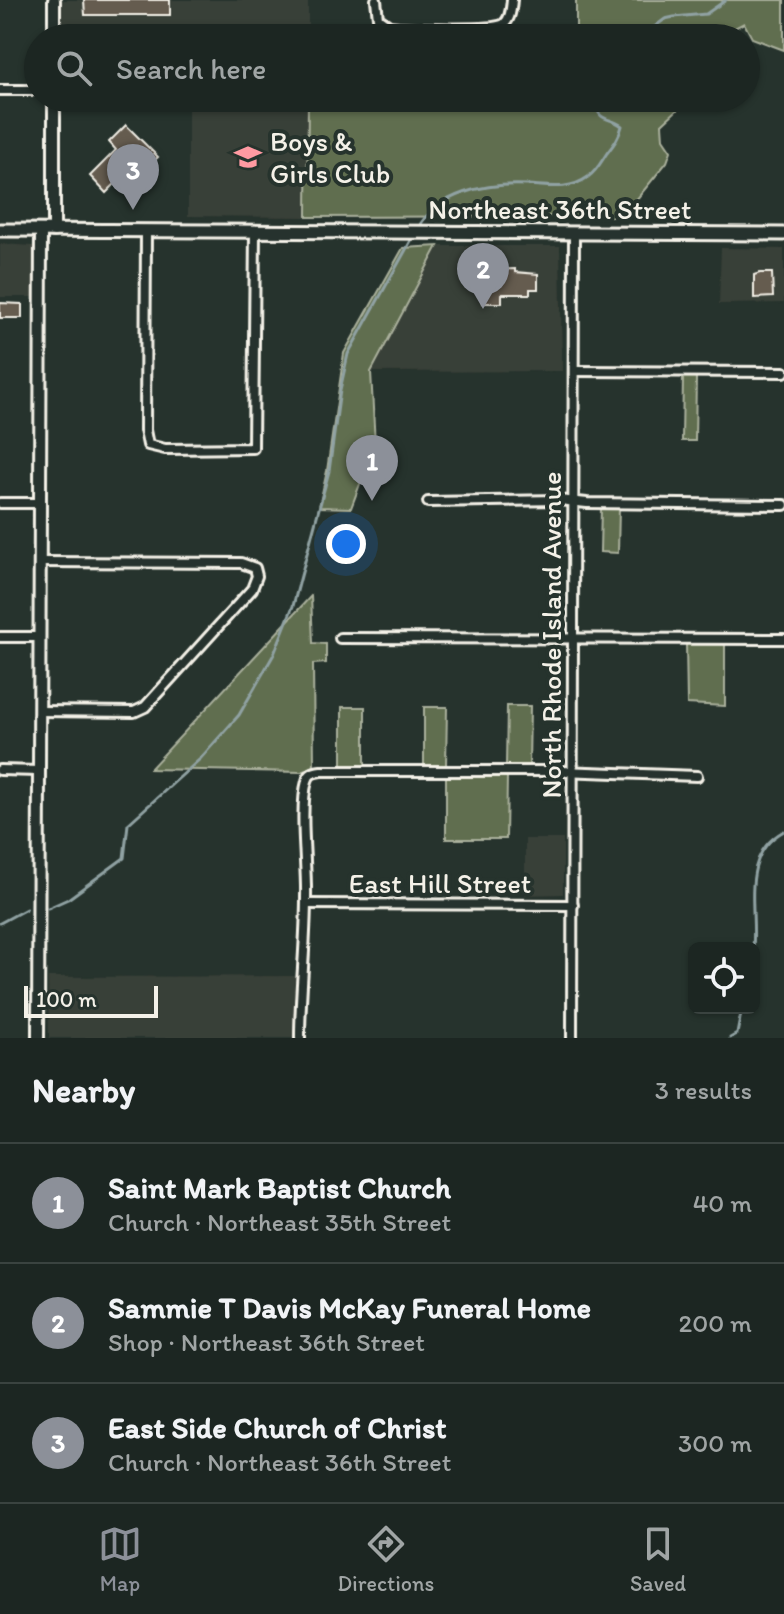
<!DOCTYPE html>
<meta charset="utf-8">
<style>
:root{--surface:#1c2622;--page:#252e2a;--text:#f1f3f6;--muted:#a0a5a5;--line:#3a4340;--accent:#8c9099}
body{margin:0;font-family:Itim,sans-serif;background:var(--page);color:var(--text)}
.controls{position:absolute;right:24px;bottom:24px;display:grid;overflow:hidden;border-radius:12px;box-shadow:0 2px 6px #0004}
.controls button{width:72px;height:72px;display:grid;place-items:center;padding:0;border:0;border-bottom:2px solid var(--line);background:var(--surface);color:var(--text);font:40px sans-serif}
.scale{position:absolute;left:24px;bottom:20px;width:134px;box-sizing:border-box;padding-left:8px;border:4px solid #f4f1e8;border-top:0;font-size:22px;line-height:28px;white-space:nowrap;color:#f4f1e8;-webkit-text-stroke:6px #26332d;paint-order:stroke}
.you{position:absolute;left:346px;top:544px;width:28px;height:28px;margin:-20px;border:6px solid #fff;border-radius:50%;background:#1a73e8;box-shadow:0 0 0 12px #1a73e833}
.badge{display:grid;place-items:center;width:52px;height:52px;border-radius:50%;background:var(--accent);color:#fff;font-size:26px;font-weight:700}
.pin{position:absolute;translate:-50% -66px;filter:drop-shadow(0 2px 4px #0008)}
.pin::after{content:'';position:absolute;top:42px;width:28px;height:24px;background:inherit;clip-path:polygon(0 0,100% 0,50% 100%)}
.list{margin:0;padding:0;list-style:none}
h2{display:flex;justify-content:space-between;align-items:center;height:104px;margin:0;padding:0 32px;font-size:34px}
h2 small{font-size:26px;font-weight:400;color:var(--muted)}
.list li{display:grid;grid-template-columns:52px 1fr auto;gap:24px;align-items:center;box-sizing:border-box;height:120px;padding:0 32px;border-top:2px solid var(--line)}
.list b{display:block;font-size:30px;white-space:nowrap}
.list p{margin:0;font-size:26px;white-space:nowrap;color:var(--muted)}
.list em{font-size:26px;font-style:normal;color:var(--muted)}
.icon{flex:none;width:44px;height:44px;fill:none;stroke:currentColor;stroke-width:2;stroke-linecap:round;stroke-linejoin:round}
.map{position:relative;flex:none;width:784px;height:1038px;overflow:hidden}
.search{position:absolute;background:var(--surface);box-shadow:0 2px 6px #0004;left:24px;right:24px;top:24px;height:88px;display:flex;align-items:center;gap:20px;box-sizing:border-box;padding:0 28px;border-radius:44px;color:var(--muted);font-size:30px}
.sheet{height:464px;background:var(--surface)}
nav{display:flex;justify-content:space-around;align-items:center;box-sizing:border-box;height:112px;border-top:2px solid var(--line);background:var(--surface);font-size:22px;color:var(--muted)}
nav a{display:grid;justify-items:center;gap:4px}
nav .on{color:var(--accent)}
.map>svg:first-child{display:block}
.built{fill:#393f37}
.green{fill:#606e50;stroke:#aab09c;stroke-width:2}
.lines{fill:none;stroke-linecap:round;stroke-linejoin:round}
.stream{stroke:#90a2a3;stroke-width:3}
.building{fill:#655b4f;stroke:#f4f1e8;stroke-width:2}
.minor-casing{stroke:#f4f1e8;stroke-width:14}
.tertiary-casing{stroke:#f4f1e8;stroke-width:16}
.secondary-casing{stroke:#f4f1e8;stroke-width:17}
.minor{stroke:#26332d;stroke-width:8}
.tertiary{stroke:#26332d;stroke-width:10}
.secondary{stroke:#26332d;stroke-width:11}
.labels{text-anchor:middle;stroke-width:8;stroke-linejoin:round;paint-order:stroke}
.poi-label{font-size:28px;fill:#f4f1e8;stroke:#26332d;text-anchor:start}
.street-label{font-size:28px;fill:#f4f1e8;stroke:#26332d}
</style>
<div class="map">
<svg width="784" height="1038" viewBox="0 0 784 1038">
<rect width="100%" height="100%" fill="#26332d"/>
<filter id="ink" filterUnits="userSpaceOnUse"><feTurbulence type="fractalNoise" baseFrequency=".0125" numOctaves="2"/><feDisplacementMap in="SourceGraphic" scale="16" xChannelSelector="R" yChannelSelector="G"/><feConvolveMatrix kernelMatrix="1 2 1 2 8 2 1 2 1" color-interpolation-filters="sRGB"/></filter>
<g filter="url(#ink)">
<g class="built">
<path d="M 61,0 L 308,0 L 308,38 L 60,38 Z"/>
<path d="M 188,98 L 308,98 L 307,217 L 188,216 Z"/>
<path d="M 0,244 L 34,246 L 34,297 L 0,297 Z"/>
<path d="M 438,246 L 560,246 L 562,371 L 371,372 Z"/>
<path d="M 721,248 L 784,249 L 784,303 L 719,304 Z"/>
<path d="M 525,839 L 563,839 L 563,894 L 525,895 Z"/>
<path d="M 296,976 L 294,1038 L 49,1038 L 48,977 Z"/>
</g>
<g class="green">
<path d="M 576,0 L 784,0 L 784,50 L 752,38 L 744,23 L 715,38 L 576,38 Z"/>
<path d="M 308,98 L 690,98 L 662,124 L 663,139 L 671,151 L 667,162 L 623,216 L 307,217 Z"/>
<path d="M 438,246 L 371,372 L 375,444 L 351,508 L 319,507 L 327,471 L 344,353 L 403,248 Z"/>
<path d="M 683,377 L 696,377 L 695,441 L 682,441 Z"/>
<path d="M 601,507 L 619,507 L 618,553 L 600,552 Z"/>
<path d="M 311,596 L 313,643 L 326,644 L 326,663 L 313,664 L 314,766 L 302,772 L 150,769 Z"/>
<path d="M 686,643 L 725,643 L 725,706 L 687,704 Z"/>
<path d="M 507,706 L 530,706 L 529,767 L 506,767 Z"/>
<rect x="342" y="707" width="23" height="61"/>
<path d="M 424,707 L 447,707 L 446,766 L 424,766 Z"/>
<path d="M 446,776 L 507,776 L 506,839 L 446,839 Z"/>
</g>
<g class="lines">
<g class="stream">
<path d="M 652,38 L 653,28 L 665,19 L 674,17 L 706,14 L 726,0"/>
<path d="M 417,230 C 437,192 487,183 527,185 C 548,186 569,191 588,177 C 597,171 601,162 607,153 C 614,144 619,138 622,126 C 611,117 597,122 597,104 L 612,98"/>
<path d="M 48,908 L 68,899 L 124,858 L 128,824 L 200,759 L 239,715 L 274,654 L 293,606 L 329,471 L 340,390 L 348,354 L 413,237"/>
<path d="M 0,923 L 26,909"/>
<path d="M 753,948 C 757,908 739,855 784,831"/>
<path d="M 730,1038 L 737,1034 L 742,1008"/>
</g>
</g>
<g class="building">
<path d="M 84,0 L 170,0 L 170,15 L 85,15 Z"/>
<path d="M 152,28 L 154,38 L 108,38 L 107,33 Z"/>
<path d="M 126,125 L 158,157 L 140,175 L 132,167 L 106,193 L 90,176 L 116,150 L 109,142 Z"/>
<path d="M 515,269 L 515,272 L 538,274 L 538,289 L 530,289 L 530,294 L 502,294 L 502,303 L 482,303 L 481,270 Z"/>
<path d="M 760,273 L 772,273 L 773,297 L 754,298 L 754,275 Z"/>
<path d="M 0,303 L 22,304 L 22,318 L 0,318 Z"/>
</g>
<g class="lines">
<g class="minor-casing">
<g id="minor">
<path d="M 376,0 L 378,18 L 389,26 C 405,28 494,31 504,24 C 511,18 511,8 512,0"/>
<path d="M 0,90 L 38,90"/>
<path d="M 146,231 L 145,430 L 148,445 L 165,449 L 253,448 L 255,231"/>
<path d="M 574,371 L 784,372"/>
<path d="M 428,502 L 559,500 L 587,503 L 784,505"/>
<path d="M 0,503 L 40,503"/>
<path d="M 0,637 L 40,637"/>
<path d="M 340,638 L 784,639"/>
<path d="M 40,711 L 134,712 L 145,707 L 252,589 L 257,576 L 255,568 L 241,563 L 40,562"/>
<path d="M 0,770 L 39,771"/>
<path d="M 306,904 L 573,905"/>
<path d="M 300,1038 C 300,991 306,944 306,897 C 307,865 299,810 307,781 C 309,773 314,772 321,771 L 561,771 L 697,776"/>
<path d="M 572,1038 L 574,233"/>
</g>
</g>
<g class="tertiary-casing">
<g id="tertiary">
<path d="M 54,38 L 54,0"/>
<path d="M 54,98 L 54,231"/>
<path d="M 38,1038 L 41,231"/>
</g>
</g>
<g class="secondary-casing">
<path id="secondary" d="M 0,230 L 784,234"/>
</g>
<use href="#minor" class="minor"/>
<use href="#tertiary" class="tertiary"/>
<use href="#secondary" class="secondary"/>
</g>
</g>
<defs>
<g id="school-bare" transform="scale(2.16)"><path d="M0-5L7-2L0 1L-7-2ZM-4 1L0 2.5L4 1V4Q0 6-4 4Z" fill="#ff9aa2" stroke="#26332d" stroke-width="2.5" paint-order="stroke"/></g>
</defs>
<g fill-rule="evenodd">
<use href="#school-bare" x="248" y="157"/>
</g>
<g class="labels">
<g class="poi-label">
<text x="270" y="151">Boys &amp;<tspan x="270" dy="32">Girls Club</tspan></text>
</g>
<g class="street-label">
<text x="560" y="219">Northeast 36th Street</text>
<text transform="translate(551 635) rotate(-90)" y="10">North Rhode Island Avenue</text>
<text x="440" y="893">East Hill Street</text>
</g>
</g>
</svg>
<div class="controls">
<button><svg class="icon" aria-label="locate" viewBox="0 0 24 24"><circle cx="12" cy="12" r="6"/><path d="M12 2v4M12 18v4M2 12h4M18 12h4"/></svg></button>
</div>
<div class="scale">100 m</div>
<div class="you"></div>
<div class="pin badge" style="left:372px;top:501px">1</div>
<div class="pin badge" style="left:483px;top:309px">2</div>
<div class="pin badge" style="left:133px;top:210px">3</div>
<div class="search"><svg class="icon" aria-label="search" viewBox="0 0 24 24"><circle cx="10" cy="10" r="6"/><path d="M15 15l6 6"/></svg>Search here</div>
</div>
<section class="sheet">
<h2>Nearby<small>3 results</small></h2>
<ul class="list">
<li><span class="badge">1</span><div><b>Saint Mark Baptist Church</b><p>Church · Northeast 35th Street</p></div><em>40 m</em></li>
<li><span class="badge">2</span><div><b>Sammie T Davis McKay Funeral Home</b><p>Shop · Northeast 36th Street</p></div><em>200 m</em></li>
<li><span class="badge">3</span><div><b>East Side Church of Christ</b><p>Church · Northeast 36th Street</p></div><em>300 m</em></li>
</ul>
</section>
<nav>
<a class="on"><svg class="icon" aria-label="map" viewBox="0 0 24 24"><path d="M3 6l6-2 6 2 6-2v14l-6 2-6-2-6 2zM9 4v14M15 6v14"/></svg>Map</a>
<a><svg class="icon" aria-label="directions" viewBox="0 0 24 24"><path d="M12 3l9 9-9 9-9-9zM9 14v-3h6M13 9l2 2-2 2"/></svg>Directions</a>
<a><svg class="icon" aria-label="saved" viewBox="0 0 24 24"><path d="M7 4h10v16l-5-4-5 4z"/></svg>Saved</a>
</nav>
